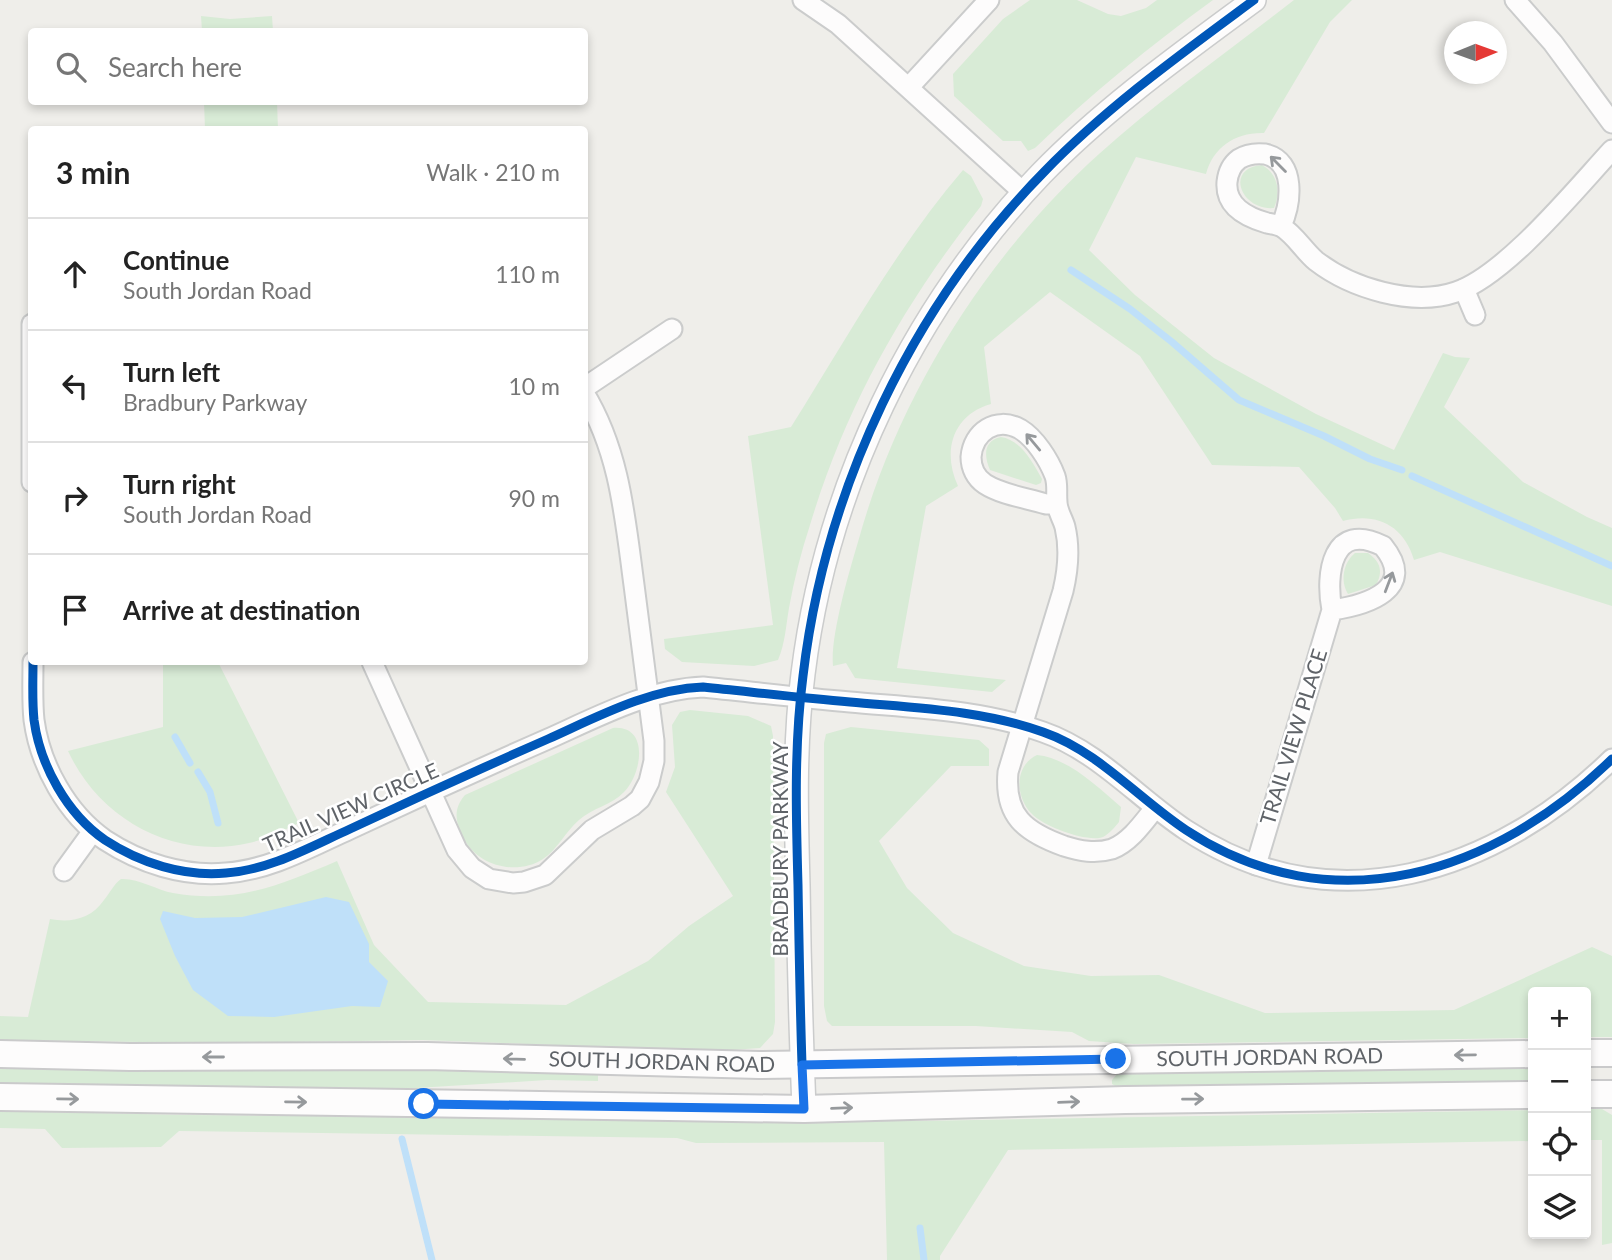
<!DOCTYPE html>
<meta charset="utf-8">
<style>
:root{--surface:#fff;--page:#f6f6f6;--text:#222;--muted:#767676;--line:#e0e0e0}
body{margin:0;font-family:Lato,sans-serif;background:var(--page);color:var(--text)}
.controls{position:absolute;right:21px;bottom:21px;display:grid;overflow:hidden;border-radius:7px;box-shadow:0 4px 10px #0003}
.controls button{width:63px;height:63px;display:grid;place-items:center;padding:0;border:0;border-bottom:2px solid var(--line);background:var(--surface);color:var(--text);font:35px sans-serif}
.compass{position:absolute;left:1444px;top:21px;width:63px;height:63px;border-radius:50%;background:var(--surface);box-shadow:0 4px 10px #0003;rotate:89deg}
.stop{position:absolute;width:21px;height:21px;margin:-16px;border:5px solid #1a73e8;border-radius:50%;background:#fff}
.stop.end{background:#1a73e8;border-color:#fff;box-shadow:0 2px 7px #0008}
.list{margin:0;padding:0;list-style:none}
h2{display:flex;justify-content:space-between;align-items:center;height:91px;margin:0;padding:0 28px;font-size:30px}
h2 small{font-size:23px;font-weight:400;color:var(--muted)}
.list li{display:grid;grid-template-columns:46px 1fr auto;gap:21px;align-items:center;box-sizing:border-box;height:112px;padding:0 28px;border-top:2px solid var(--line)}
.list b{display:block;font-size:26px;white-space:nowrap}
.list p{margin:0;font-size:23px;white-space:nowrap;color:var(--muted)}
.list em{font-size:23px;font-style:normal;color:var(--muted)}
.icon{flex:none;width:38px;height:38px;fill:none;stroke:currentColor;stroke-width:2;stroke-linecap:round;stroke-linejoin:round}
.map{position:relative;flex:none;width:1612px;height:1260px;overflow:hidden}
.search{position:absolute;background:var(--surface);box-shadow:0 4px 10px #0003;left:28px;top:28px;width:560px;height:77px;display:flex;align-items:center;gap:18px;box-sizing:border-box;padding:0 24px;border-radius:7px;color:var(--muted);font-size:26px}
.panel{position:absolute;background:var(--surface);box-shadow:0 4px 10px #0003;left:28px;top:126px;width:560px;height:539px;border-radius:7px}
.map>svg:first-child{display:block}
.green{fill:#d8ebd6}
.water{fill:#bfe0f9}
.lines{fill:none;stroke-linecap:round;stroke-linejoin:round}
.stream{stroke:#bfe0f9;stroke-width:7}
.minor-casing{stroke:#cbcccc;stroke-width:23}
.tertiary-casing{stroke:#cbcccc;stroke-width:26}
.secondary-casing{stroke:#cacacb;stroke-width:30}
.minor{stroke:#fdfcfc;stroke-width:19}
.tertiary{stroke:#fdfcfc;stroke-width:23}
.secondary{stroke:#fdfcfc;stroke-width:26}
.cycleway-casing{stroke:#fff;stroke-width:13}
.cycleway{stroke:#0057b8;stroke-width:9}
.oneway{stroke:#96999c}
.route{stroke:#1a73e8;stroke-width:9}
.labels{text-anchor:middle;stroke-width:5;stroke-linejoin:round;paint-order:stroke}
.street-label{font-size:21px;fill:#5f6368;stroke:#fff}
</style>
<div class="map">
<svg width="1612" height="1260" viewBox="0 0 1612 1260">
<rect width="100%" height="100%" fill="#efeeea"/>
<g class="green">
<path d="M 1030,0 L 1077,0 L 1108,14 L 1121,16 L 1146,8 L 1157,0 L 1213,0 C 1150,46 1091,94 1035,148 L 1028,151 L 1021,141 L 1003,141 L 954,96 L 953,74 L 1003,19 Z"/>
<path d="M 1294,0 L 1352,0 L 1330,22 L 1264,133 C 1236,132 1213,147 1206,174 L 1136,157 L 1089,250 L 1135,295 L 1214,358 L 1316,414 L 1394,450 L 1443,353 L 1455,357 L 1470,358 L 1444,407 L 1523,482 L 1587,517 L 1612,528 L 1612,606 L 1440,552 L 1414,560 C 1404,526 1377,512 1343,521 L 1335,508 L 1299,467 L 1212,465 L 1140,356 L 1050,292 L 984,347 L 991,404 C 952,415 942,452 958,486 L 926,506 L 897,668 L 1006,680 L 992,692 L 855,678 L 846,663 L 833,666 C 830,637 849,572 858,542 C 898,396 986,256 1099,154 C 1160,99 1229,51 1294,0 Z"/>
<path d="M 201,16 L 230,19 L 272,16 L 273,31 L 202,31 Z"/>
<path d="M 204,102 L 277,102 L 278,129 L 205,129 Z"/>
<path d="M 1262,165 C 1278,174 1281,192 1274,208 C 1241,211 1224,168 1262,165 Z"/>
<path d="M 963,170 L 971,176 L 983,199 L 981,206 C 904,304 846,405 810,525 C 801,552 794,580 789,608 C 786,625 785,644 778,660 L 754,666 L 682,662 L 665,649 L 664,639 L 773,625 L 748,436 L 791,427 C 845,341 897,247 963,170 Z"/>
<path d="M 1001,437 C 1021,440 1033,463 1042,479 L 1041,483 L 1036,485 L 990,470 C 984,456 983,441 1001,437 Z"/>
<path d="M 1355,553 L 1368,553 C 1381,562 1383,572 1376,585 L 1348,594 C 1340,581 1343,563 1355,553 Z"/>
<path d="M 163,662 L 218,662 L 299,823 C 283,831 266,839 249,843 C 174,860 100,820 68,751 L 163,727 Z"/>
<path d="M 690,710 L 748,716 L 771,726 L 773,736 L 775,1022 L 773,1034 L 760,1048 L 718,1051 L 423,1040 L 210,1043 L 0,1040 L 0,1016 L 28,1017 L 50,919 C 71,923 91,919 104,900 C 110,893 113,885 121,879 C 138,878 157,890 173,893 C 236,904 281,885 337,861 L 374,945 L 428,1002 L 566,1005 L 648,961 L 689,926 L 733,896 L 666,792 L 675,767 L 672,725 L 680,712 Z"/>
<path d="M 851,727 L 979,740 L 989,749 L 989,766 L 951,766 L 879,841 L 907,888 L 953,933 L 1024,966 L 1091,976 L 1159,975 L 1265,1013 L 1454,1010 L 1592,947 L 1612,956 L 1612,1037 L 1586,1037 L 1586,992 L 1533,992 L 1533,1038 L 1134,1044 L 1089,1041 L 1072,1032 L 976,1026 L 832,1026 L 827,1021 L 824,1006 L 824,743 L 826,734 Z"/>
<path d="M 613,728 C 650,725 642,774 624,792 C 612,805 592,808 579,820 C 566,831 557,850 543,859 C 517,876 478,866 464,839 C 456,823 452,810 465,795 Z"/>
<path d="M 1037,755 C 1068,758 1098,787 1121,807 L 1119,822 C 1115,827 1109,834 1103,837 C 1088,843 1043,826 1032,814 C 1015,797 1014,766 1037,755 Z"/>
<path d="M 0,1067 L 211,1071 L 412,1067 L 598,1074 L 598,1081 L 547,1080 L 400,1089 L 0,1083 Z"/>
<path d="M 1533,1067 L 1533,1082 L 1119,1088 L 1112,1084 L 1112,1080 L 1118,1073 Z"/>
<path d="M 1586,1108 L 1602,1109 L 1612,1115 L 1612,1243 L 1602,1245 L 1602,1140 L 1586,1140 Z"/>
<path d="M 1533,1110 L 1533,1141 L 1008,1150 L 940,1256 L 940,1260 L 887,1260 L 884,1142 L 696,1143 L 677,1138 L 179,1131 L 161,1147 L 62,1148 L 45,1129 L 0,1128 L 0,1111 L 187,1115 L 917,1121 Z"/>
</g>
<path class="water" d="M 326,897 L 349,902 L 369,944 L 369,962 L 388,981 L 380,1007 L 352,1006 L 274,1017 L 228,1016 L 193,990 L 175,956 L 160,919 L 163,911 L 195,918 L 242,917 Z"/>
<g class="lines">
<g class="stream">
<path d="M 1071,270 L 1130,309 L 1172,342 L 1239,400 L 1324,436 L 1370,459 L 1402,470"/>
<path d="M 1412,476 L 1612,566"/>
<path d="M 175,737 L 190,763"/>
<path d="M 198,772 L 210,792 L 218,823"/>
<path d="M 402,1139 L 432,1260"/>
<path d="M 920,1228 L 924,1260"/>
</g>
<g class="minor-casing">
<g id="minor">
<path d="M 803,0 L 838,24 L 1024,193"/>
<path d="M 1515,0 L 1553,43 L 1612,123"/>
<path d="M 909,87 L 989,0"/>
<path d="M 1281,226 C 1291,204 1297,161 1265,154 C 1256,153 1247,154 1239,159 C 1231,165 1228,172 1227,182 C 1225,206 1246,217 1267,223 C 1272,224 1278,225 1282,227 C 1295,235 1304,251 1316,261 C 1351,288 1412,307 1456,292 C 1506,275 1575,190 1612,150"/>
<path d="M 1464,289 L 1475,315"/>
<path d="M 32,324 L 32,482"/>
<path d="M 584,388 L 672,329"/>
<path d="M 1056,504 L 1046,504 C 1027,498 1002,495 985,484 C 976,478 971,468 971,457 C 973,432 996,416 1020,429 C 1035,438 1049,460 1055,476 C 1058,485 1056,492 1057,502 C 1057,511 1063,519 1065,527 C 1070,548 1068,570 1063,591 L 1008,772 C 1004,816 1025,832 1064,846 C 1080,851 1095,854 1112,849 C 1130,842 1143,823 1155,808"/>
<path d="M 33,662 C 33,681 32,701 34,720 C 40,765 67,814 105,840 C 140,863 184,877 226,873 C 270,870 310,847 350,829 C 416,798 482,768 548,739 C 597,717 649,689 703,687 C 752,692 801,698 850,702 C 915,708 982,710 1043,732 C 1098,751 1139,799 1186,830 C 1333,927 1495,873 1612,759"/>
<path d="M 372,662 L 457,850 L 472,868 L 489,879 L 513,883 L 524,882 L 545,875 L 592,830 L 632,806 L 640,799 L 649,782 L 654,761 L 654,741 C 647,689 641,637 634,585 C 625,518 620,452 584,393"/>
<path d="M 1256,865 L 1332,610 C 1325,574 1332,520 1383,546 C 1418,589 1367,605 1332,610"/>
<path d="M 64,871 L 93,831"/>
</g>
</g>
<g class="tertiary-casing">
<path id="tertiary" d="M 804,1109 C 801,1034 799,960 798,885 C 796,815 794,744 803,674 C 826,488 912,309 1041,174 C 1105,108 1181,54 1254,0"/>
</g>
<g class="secondary-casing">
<g id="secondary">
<path d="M 1586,1053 L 1612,1053"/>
<path id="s1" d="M 0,1054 L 130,1057 L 427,1056 L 759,1065 L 1533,1054"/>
<path d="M 1586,1094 L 1612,1094"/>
<path d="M 0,1097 L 804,1109 L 1125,1100 L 1533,1095"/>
</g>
</g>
<use href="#minor" class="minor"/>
<use href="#tertiary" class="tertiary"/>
<use href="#secondary" class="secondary"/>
<g class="cycleway-casing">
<g id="cycleway">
<path d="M 33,662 C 33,681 32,701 34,720 C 40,765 67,814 105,840 C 140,863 184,877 226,873 C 270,870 310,847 350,829 C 416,798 482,768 548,739 C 597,717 649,689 703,687 C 752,692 801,698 850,702 C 915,708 982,710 1043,732 C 1098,751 1139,799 1186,830 C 1333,927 1495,873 1612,759"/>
<path d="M 802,1064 C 800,1005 799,945 798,885 C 796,815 794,745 803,676 C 825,489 912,306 1044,172 C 1107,107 1181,54 1254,0"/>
</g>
</g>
<use href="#cycleway" class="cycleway"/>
</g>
<defs><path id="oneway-shaft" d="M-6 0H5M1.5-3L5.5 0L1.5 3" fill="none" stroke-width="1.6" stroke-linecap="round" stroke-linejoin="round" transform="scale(1.75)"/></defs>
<g class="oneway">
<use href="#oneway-shaft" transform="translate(1278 164) rotate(-135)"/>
<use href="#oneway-shaft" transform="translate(1033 442) rotate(-130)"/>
<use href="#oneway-shaft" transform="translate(1389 582) rotate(-69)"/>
<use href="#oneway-shaft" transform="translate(1465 1055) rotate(179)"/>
<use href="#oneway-shaft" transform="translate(213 1057) rotate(-180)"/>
<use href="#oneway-shaft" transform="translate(514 1059) rotate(-178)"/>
<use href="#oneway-shaft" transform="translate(68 1099) rotate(1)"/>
<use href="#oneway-shaft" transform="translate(1193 1099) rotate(-1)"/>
<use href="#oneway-shaft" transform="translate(296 1102) rotate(1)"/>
<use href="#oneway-shaft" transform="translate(1069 1102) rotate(-2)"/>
<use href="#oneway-shaft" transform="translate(842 1108) rotate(-2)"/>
</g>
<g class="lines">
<path class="route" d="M 424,1104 L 804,1109 L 802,1065 L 1116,1059"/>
</g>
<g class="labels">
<g class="street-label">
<text transform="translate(1294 737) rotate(-73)" y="7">TRAIL VIEW PLACE</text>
<text transform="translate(351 808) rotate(-24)" y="7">TRAIL VIEW CIRCLE</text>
<text transform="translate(781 849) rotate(-90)" y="7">BRADBURY PARKWAY</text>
<text dy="7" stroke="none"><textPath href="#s1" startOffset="1270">SOUTH JORDAN ROAD</textPath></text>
<text dy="7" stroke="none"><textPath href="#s1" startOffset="662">SOUTH JORDAN ROAD</textPath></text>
</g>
</g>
</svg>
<div class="controls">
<button>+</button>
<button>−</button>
<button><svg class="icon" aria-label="locate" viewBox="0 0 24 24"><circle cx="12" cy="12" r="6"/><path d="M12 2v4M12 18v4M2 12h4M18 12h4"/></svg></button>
<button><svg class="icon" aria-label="layers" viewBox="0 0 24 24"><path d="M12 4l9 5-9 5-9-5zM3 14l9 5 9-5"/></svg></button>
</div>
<svg class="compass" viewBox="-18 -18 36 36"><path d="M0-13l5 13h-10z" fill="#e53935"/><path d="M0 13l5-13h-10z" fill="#767676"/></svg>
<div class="stop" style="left:424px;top:1104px"></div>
<div class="stop end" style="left:1116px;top:1059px"></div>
<div class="search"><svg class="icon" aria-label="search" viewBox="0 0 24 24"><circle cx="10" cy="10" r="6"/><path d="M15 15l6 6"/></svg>Search here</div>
<section class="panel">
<h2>3 min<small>Walk · 210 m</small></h2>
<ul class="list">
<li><svg class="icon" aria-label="ahead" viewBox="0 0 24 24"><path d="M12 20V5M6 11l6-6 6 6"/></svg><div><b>Continue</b><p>South Jordan Road</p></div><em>110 m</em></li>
<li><svg class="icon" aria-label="left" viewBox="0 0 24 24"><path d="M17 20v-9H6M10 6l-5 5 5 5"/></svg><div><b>Turn left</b><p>Bradbury Parkway</p></div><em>10 m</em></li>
<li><svg class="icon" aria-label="right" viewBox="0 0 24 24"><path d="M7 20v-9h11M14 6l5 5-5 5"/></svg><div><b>Turn right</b><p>South Jordan Road</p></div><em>90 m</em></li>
<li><svg class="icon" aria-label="arrive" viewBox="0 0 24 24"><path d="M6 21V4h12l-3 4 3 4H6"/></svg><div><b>Arrive at destination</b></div></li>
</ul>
</section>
</div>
